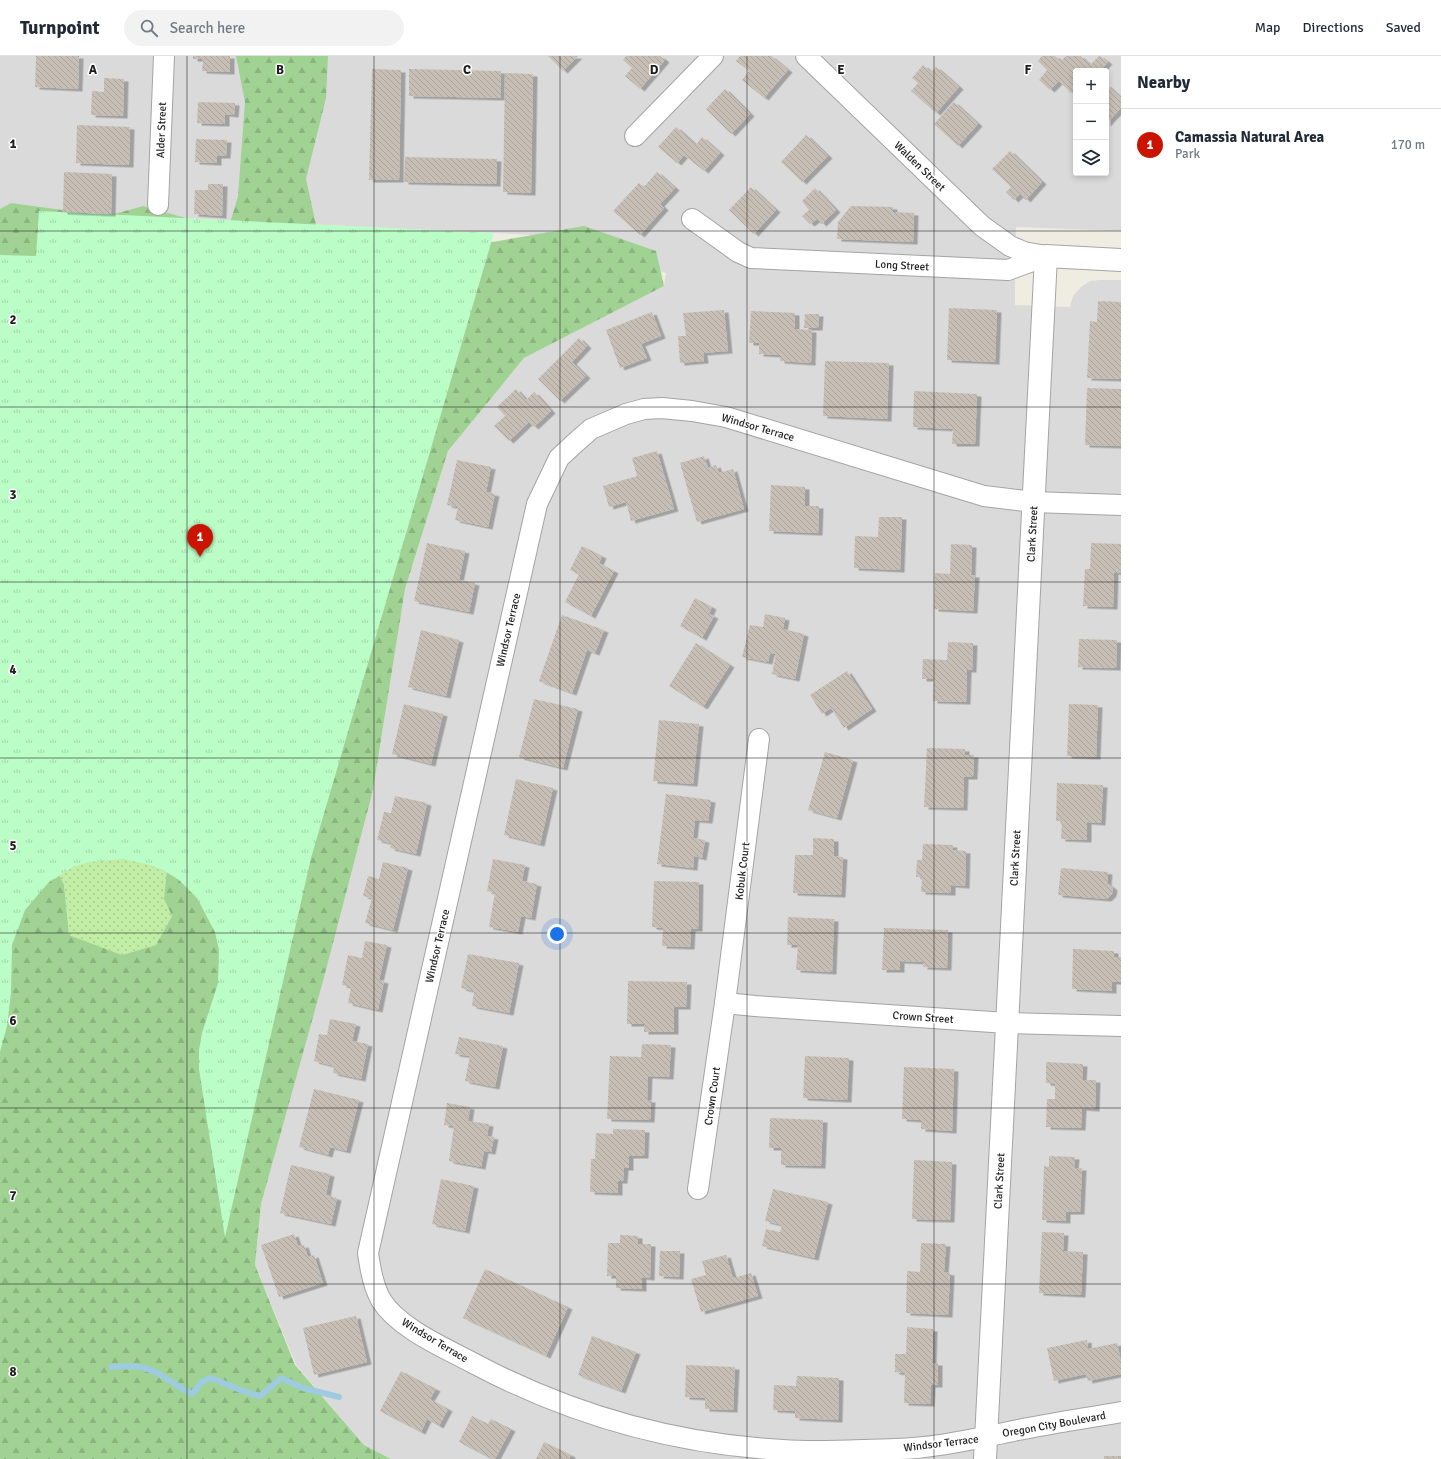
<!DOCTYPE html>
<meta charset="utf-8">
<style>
:root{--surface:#fff;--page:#f2f2f3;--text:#1f2937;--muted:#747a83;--line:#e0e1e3;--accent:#ca1400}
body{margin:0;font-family:Signika,sans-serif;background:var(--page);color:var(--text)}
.controls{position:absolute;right:12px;top:12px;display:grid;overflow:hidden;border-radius:4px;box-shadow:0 2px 6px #0003}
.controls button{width:36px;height:36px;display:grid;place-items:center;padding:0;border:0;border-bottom:1px solid var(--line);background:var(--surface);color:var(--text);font:20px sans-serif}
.you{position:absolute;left:557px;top:878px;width:14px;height:14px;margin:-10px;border:3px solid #fff;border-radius:50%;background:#1a73e8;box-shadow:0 0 0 6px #1a73e833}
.badge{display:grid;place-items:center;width:26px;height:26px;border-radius:50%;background:var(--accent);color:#fff;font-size:13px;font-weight:700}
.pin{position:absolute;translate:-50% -33px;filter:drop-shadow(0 1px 2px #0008)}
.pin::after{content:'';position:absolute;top:21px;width:14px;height:12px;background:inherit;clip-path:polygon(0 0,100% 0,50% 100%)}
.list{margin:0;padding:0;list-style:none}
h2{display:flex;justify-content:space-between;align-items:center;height:52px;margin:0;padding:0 16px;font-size:17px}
h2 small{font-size:13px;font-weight:400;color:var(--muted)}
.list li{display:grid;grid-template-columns:26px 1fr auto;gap:12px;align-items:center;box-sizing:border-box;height:72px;padding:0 16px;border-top:1px solid var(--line)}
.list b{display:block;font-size:15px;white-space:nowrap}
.list p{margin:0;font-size:13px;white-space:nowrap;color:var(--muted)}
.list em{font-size:13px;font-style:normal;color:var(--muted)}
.icon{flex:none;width:22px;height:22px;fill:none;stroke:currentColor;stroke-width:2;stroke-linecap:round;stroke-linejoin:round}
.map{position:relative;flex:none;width:1121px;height:1403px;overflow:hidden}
header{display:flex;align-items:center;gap:24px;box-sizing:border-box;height:56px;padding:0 20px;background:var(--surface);border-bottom:1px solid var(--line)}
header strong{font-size:19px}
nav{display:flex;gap:22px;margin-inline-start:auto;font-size:14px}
.search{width:280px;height:36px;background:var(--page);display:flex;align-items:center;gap:10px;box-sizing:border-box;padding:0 14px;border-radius:22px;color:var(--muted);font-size:15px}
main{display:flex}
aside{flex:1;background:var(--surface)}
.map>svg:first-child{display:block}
.residential{fill:#dbdada;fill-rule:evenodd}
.grass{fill:url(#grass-dots)}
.forest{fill:url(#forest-firs);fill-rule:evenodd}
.park{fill:url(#park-tufts)}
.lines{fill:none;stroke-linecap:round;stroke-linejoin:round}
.stream{stroke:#9fcbe0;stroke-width:6}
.building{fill:url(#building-back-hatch);filter:url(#shadow)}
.minor-casing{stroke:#a4a4a4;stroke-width:22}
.tertiary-casing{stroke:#a4a4a4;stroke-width:24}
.minor{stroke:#fff;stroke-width:20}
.tertiary{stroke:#fff;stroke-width:22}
.grid{fill:none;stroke:#1d1d1d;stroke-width:1;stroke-opacity:0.55}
.labels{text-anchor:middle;stroke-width:3;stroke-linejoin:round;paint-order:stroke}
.street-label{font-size:11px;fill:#1d1d1d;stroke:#fff}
.grid-label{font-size:13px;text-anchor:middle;font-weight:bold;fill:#1d1d1d;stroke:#fff;stroke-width:3;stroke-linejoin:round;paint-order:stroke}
</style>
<header>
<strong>Turnpoint</strong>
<div class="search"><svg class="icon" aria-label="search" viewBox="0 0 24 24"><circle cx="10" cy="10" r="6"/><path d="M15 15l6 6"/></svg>Search here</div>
<nav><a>Map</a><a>Directions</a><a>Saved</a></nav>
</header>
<main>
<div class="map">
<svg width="1121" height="1403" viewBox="0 0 1121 1403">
<defs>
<pattern id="grass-dots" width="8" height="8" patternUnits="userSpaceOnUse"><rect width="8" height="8" fill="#c1eea4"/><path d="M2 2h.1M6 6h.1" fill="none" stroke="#a5cc8d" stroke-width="1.8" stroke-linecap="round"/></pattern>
<pattern id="forest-firs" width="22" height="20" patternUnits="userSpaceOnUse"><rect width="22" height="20" fill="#a0d293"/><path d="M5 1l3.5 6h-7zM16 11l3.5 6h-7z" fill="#89b47e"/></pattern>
<pattern id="park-tufts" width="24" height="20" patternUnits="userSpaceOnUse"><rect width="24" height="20" fill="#bbfdc7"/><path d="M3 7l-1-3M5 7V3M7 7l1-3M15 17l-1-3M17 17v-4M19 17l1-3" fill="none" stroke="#a0d8aa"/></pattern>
<pattern id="building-back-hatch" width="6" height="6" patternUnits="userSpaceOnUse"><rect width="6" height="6" fill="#c7bfb5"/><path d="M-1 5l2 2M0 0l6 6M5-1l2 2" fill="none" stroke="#aaa49b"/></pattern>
<filter id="shadow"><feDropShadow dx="4.5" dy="2.5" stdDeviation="0" flood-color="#0004"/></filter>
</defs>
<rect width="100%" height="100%" fill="#efece2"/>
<path class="residential" d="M 0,0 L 1121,0 L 1121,175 L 1016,171 L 1015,233 L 1015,249 L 1070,251 L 1073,240 L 1081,231 L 1090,225 L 1100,224 L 1121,224 L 1121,1403 L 391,1403 L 364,1389 L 296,1309 L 255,1209 L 261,1148 L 373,734 L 405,533 L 448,395 L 524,302 L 664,230 L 666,217 L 534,179 L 39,155 L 0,199 ZM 1076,15 L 1106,15 L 1106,117 L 1076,117 Z"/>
<path class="grass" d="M 169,791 L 164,843 L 172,860 L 156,889 L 122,899 L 69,879 L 64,829 L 54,807 Z"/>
<path class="forest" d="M 236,0 L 328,0 L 326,42 L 306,123 L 318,178 L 464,191 L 584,170 L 656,195 L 664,230 L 524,302 L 448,395 L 405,533 L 373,734 L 323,925 L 261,1148 L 255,1209 L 295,1309 L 364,1389 L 391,1403 L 0,1403 L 0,153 L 11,147 L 107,160 L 143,150 L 228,174 L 238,140 L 245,46 ZM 169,791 L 164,843 L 172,860 L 156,889 L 122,899 L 69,879 L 64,829 L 54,807 Z"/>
<path class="park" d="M 39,155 L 494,177 L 311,802 L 225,1181 L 199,1013 L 199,994 L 202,977 L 218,927 L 219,894 L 215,876 L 197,842 L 179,824 L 166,816 L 151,809 L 123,803 L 89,806 L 73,811 L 48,827 L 25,854 L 12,889 L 11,937 L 7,970 L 0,996 L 0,199 L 36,200 Z"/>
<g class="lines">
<path class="stream" d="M 111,1311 C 120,1311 131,1309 140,1311 C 159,1314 175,1330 192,1338 L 203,1325 L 211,1322 L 243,1335 L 260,1340 L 281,1322 L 303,1332 L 339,1341"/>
</g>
<g class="building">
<path d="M 36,0 L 79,0 L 78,33 L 35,31 Z"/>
<path d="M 193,0 L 230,0 L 230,16 L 202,15 L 203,3 L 193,3 Z"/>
<path d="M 548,0 L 578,0 L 563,15 Z"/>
<path d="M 626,0 L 660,0 L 665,4 L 640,33 L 625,20 L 632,12 L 623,4 Z"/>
<path d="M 740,0 L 771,0 L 788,14 L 764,42 L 742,24 L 749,15 L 736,5 Z"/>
<path d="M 1042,0 L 1055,0 L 1061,5 L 1066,0 L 1080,0 L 1090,9 L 1099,0 L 1100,0 L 1108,6 L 1100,15 L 1076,15 L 1076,31 L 1071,37 L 1059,25 L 1050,34 L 1039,24 L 1047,14 L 1038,5 Z"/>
<path d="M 923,9 L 931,16 L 936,11 L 959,31 L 936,57 L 911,35 L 918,27 L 912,22 Z"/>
<path d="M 372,13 L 401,14 L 399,124 L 369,124 Z"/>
<path d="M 409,13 L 501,15 L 501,42 L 409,40 Z"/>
<path d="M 505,17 L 533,18 L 531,137 L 503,136 Z"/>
<path d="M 104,22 L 124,23 L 123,60 L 91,59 L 92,35 L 104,36 Z"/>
<path d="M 1106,28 L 1121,42 L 1121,52 L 1106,68 Z"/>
<path d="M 725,33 L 750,58 L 731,78 L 706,53 Z"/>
<path d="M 198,46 L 235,47 L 234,59 L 225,58 L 225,68 L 197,67 Z"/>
<path d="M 954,46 L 978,68 L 958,90 L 934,68 Z"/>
<path d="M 77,69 L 130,71 L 129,109 L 76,107 Z"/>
<path d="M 676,71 L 696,89 L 702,81 L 720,97 L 704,115 L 684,99 L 677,107 L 658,91 Z"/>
<path d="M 806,79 L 828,100 L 802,126 L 781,106 Z"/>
<path d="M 196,83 L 227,84 L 226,100 L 217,100 L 217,107 L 195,106 Z"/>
<path d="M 1010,95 L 1042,126 L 1026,144 L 1020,138 L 1014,144 L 1006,136 L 1011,131 L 992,113 Z"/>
<path d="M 405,101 L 497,103 L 496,128 L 404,126 Z"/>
<path d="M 64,116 L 112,118 L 111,158 L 63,156 Z"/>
<path d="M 657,116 L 675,132 L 660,148 L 664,152 L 640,179 L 613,155 L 639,127 L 644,131 Z"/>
<path d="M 208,128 L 223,128 L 222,160 L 194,158 L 195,134 L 208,134 Z"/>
<path d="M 751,131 L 776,154 L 754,178 L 729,154 Z"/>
<path d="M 815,132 L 836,154 L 822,168 L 817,163 L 810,168 L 802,160 L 809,154 L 802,145 Z"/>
<path d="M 851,150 L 893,151 L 893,156 L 914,157 L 913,186 L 837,183 L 838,166 Z"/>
<path d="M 1098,245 L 1121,246 L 1121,323 L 1087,322 L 1090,265 L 1097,266 Z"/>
<path d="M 949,252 L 997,254 L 995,306 L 947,304 Z"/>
<path d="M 724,254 L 728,295 L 703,297 L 704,305 L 680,307 L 678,280 L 686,280 L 683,257 Z"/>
<path d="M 751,255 L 795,257 L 795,273 L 812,274 L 811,307 L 780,305 L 780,299 L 759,298 L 759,287 L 749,287 Z"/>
<path d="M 652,256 L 661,280 L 641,288 L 647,302 L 620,312 L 606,274 Z"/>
<path d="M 805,258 L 819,258 L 818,272 L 804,272 Z"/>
<path d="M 579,282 L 587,290 L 572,306 L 586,320 L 560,345 L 538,323 Z"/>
<path d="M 825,305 L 889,307 L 887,363 L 823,360 Z"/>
<path d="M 1087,332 L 1121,333 L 1121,390 L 1085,389 Z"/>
<path d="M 516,333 L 526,344 L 534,336 L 551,355 L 534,371 L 529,366 L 509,385 L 494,370 L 505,360 L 497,351 Z"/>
<path d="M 914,335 L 977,338 L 975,388 L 952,388 L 953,373 L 913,371 Z"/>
<path d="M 657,395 L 674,453 L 631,465 L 626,446 L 609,451 L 603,430 L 637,420 L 632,402 Z"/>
<path d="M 704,400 L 708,412 L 716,409 L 719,417 L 733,413 L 744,453 L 697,466 L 680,407 Z"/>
<path d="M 457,404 L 491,411 L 486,436 L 495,438 L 488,471 L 455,464 L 458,451 L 447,449 Z"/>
<path d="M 771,429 L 805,431 L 805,450 L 819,450 L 818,477 L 769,475 Z"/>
<path d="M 879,461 L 902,461 L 900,514 L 854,512 L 855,480 L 878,481 Z"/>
<path d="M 427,487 L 465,495 L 459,524 L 475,527 L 469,556 L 414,545 Z"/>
<path d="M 1091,487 L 1121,488 L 1121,517 L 1114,516 L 1113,551 L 1083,550 L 1085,513 L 1090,513 Z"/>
<path d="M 951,488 L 972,489 L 971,519 L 975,519 L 973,555 L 934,553 L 935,517 L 950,518 Z"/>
<path d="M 582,490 L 602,500 L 599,507 L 614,515 L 591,560 L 565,546 L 579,518 L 570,514 Z"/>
<path d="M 695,542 L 712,551 L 709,558 L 714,560 L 702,582 L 680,570 Z"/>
<path d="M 765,558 L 785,562 L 783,573 L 804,578 L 795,623 L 772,618 L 776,598 L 770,597 L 768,606 L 742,601 L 750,569 L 763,571 Z"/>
<path d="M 562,559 L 604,574 L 595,597 L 587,594 L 572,637 L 539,625 Z"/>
<path d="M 421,574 L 459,584 L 446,640 L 408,631 Z"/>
<path d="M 1079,583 L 1117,584 L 1116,612 L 1078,611 Z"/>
<path d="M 948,586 L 973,587 L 972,614 L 967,614 L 966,646 L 933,645 L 934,623 L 922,623 L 923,603 L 947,604 Z"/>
<path d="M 696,587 L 730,609 L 703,651 L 669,630 Z"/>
<path d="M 847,615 L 872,653 L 844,672 L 831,652 L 822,658 L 810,639 Z"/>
<path d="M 534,643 L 578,653 L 563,712 L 519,701 Z"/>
<path d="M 404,648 L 443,658 L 431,708 L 392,698 Z"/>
<path d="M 1069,648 L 1098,649 L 1096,701 L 1067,700 Z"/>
<path d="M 659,664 L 699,668 L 693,728 L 653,725 Z"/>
<path d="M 927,692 L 965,693 L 965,699 L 974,699 L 973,721 L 964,721 L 963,752 L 924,751 Z"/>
<path d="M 825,696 L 853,704 L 837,762 L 808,754 Z"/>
<path d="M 516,723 L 553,732 L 540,788 L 504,779 Z"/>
<path d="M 1057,727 L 1103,729 L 1101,767 L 1087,766 L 1087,784 L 1061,783 L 1062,765 L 1056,765 Z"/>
<path d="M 666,738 L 711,744 L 708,765 L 695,764 L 693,782 L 705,784 L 702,802 L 694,800 L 693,812 L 657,808 Z"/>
<path d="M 395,740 L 427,747 L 416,798 L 390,792 L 391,787 L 377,784 L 384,756 L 391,757 Z"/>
<path d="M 813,782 L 834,783 L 834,800 L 843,801 L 841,839 L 793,837 L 795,799 L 813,799 Z"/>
<path d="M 923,788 L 953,789 L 952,794 L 966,795 L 965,830 L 951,829 L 951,837 L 921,836 L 922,821 L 916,821 L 917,804 L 922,804 Z"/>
<path d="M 493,803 L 525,809 L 522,825 L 537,828 L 531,862 L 521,860 L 518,876 L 489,871 L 495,837 L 487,835 Z"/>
<path d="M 383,806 L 408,812 L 393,874 L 365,867 L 372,842 L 363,840 L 368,820 L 379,823 Z"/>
<path d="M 1061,812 L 1108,816 L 1107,827 L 1113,832 L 1112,838 L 1107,843 L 1058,839 Z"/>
<path d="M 654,825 L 699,826 L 698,873 L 691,873 L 690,891 L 662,890 L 663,872 L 652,871 Z"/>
<path d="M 788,861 L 834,863 L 832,916 L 796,914 L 798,889 L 787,889 Z"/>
<path d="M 884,872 L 948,874 L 947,912 L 923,911 L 924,906 L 900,905 L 900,914 L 882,914 Z"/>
<path d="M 365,885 L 387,889 L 379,924 L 384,925 L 378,954 L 348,947 L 351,931 L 342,929 L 348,899 L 362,902 Z"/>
<path d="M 1073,893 L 1114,895 L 1114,901 L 1121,901 L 1121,926 L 1112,926 L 1112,935 L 1072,933 Z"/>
<path d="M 468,898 L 519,907 L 509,957 L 472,950 L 474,935 L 461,932 Z"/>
<path d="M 628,925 L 687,926 L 686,951 L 674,951 L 674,976 L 644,976 L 644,968 L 627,968 Z"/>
<path d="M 330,963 L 356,968 L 352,985 L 368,988 L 361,1023 L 333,1017 L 334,1010 L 314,1005 L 319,978 L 327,979 Z"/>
<path d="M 459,981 L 503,990 L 495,1031 L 465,1025 L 470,1000 L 455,998 Z"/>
<path d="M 642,988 L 671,989 L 669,1021 L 648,1020 L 647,1044 L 651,1044 L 650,1064 L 607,1063 L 610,1000 L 641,1001 Z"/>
<path d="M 805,1000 L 849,1002 L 847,1044 L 803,1042 Z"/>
<path d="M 1046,1006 L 1083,1008 L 1082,1024 L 1096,1024 L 1095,1053 L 1082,1052 L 1081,1072 L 1046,1071 L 1047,1043 L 1055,1043 L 1055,1028 L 1046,1027 Z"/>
<path d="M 904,1011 L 954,1013 L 952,1075 L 921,1073 L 921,1064 L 902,1063 Z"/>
<path d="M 314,1033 L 359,1044 L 346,1095 L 330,1091 L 328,1099 L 299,1091 Z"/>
<path d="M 447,1047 L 470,1051 L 468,1065 L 489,1068 L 487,1080 L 494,1081 L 491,1096 L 484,1095 L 481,1111 L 449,1105 L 454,1070 L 444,1069 Z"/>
<path d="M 770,1062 L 823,1064 L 821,1110 L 781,1109 L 781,1092 L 769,1092 Z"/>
<path d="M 613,1073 L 645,1074 L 644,1100 L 629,1100 L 629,1112 L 624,1112 L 623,1125 L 618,1125 L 618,1137 L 590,1136 L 591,1103 L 595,1103 L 596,1077 L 613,1078 Z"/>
<path d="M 1049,1100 L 1075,1101 L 1074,1112 L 1082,1112 L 1080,1156 L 1066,1156 L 1066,1165 L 1042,1164 L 1044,1110 L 1049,1111 Z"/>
<path d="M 914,1104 L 952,1106 L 950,1164 L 912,1163 Z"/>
<path d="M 291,1109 L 330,1118 L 326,1139 L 337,1142 L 331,1168 L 280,1157 Z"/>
<path d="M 441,1123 L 474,1130 L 465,1175 L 432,1168 Z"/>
<path d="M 773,1133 L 828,1146 L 814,1202 L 762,1190 L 766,1173 L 780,1176 L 782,1169 L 765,1165 Z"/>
<path d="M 1042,1176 L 1064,1177 L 1063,1195 L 1083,1196 L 1081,1239 L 1039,1237 Z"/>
<path d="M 294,1178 L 298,1190 L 304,1189 L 308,1201 L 314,1199 L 323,1227 L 279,1241 L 261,1189 Z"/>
<path d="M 620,1179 L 638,1180 L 638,1188 L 651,1188 L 650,1222 L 642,1221 L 642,1233 L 616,1232 L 616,1220 L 607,1220 L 608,1187 L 620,1187 Z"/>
<path d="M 921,1187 L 946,1188 L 944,1216 L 950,1217 L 948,1259 L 906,1257 L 907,1215 L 920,1216 Z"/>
<path d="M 660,1195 L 680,1195 L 679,1221 L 659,1220 Z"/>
<path d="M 726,1199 L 733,1222 L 751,1217 L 758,1240 L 701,1256 L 691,1223 L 706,1219 L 702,1205 Z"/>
<path d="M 485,1213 L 568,1251 L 546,1300 L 463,1262 Z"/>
<path d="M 356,1260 L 367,1306 L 314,1319 L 303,1272 Z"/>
<path d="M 907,1271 L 933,1273 L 932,1307 L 938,1307 L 938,1329 L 931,1329 L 930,1348 L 904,1347 L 905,1317 L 895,1316 L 895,1298 L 906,1298 Z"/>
<path d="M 592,1280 L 636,1296 L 621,1335 L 578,1319 Z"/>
<path d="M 1087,1284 L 1088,1293 L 1117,1287 L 1121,1305 L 1121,1318 L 1088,1325 L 1086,1318 L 1054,1325 L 1047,1292 Z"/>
<path d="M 686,1309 L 735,1311 L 733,1354 L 705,1353 L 705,1342 L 685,1341 Z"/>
<path d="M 401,1315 L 436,1333 L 430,1343 L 448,1353 L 439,1370 L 427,1363 L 421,1376 L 380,1355 Z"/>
<path d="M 797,1320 L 839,1322 L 838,1364 L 795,1362 L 795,1355 L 773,1354 L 774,1329 L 796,1330 Z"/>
<path d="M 472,1360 L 488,1368 L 491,1363 L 511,1373 L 495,1403 L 492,1403 L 459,1386 Z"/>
<path d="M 544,1386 L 571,1399 L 569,1403 L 536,1403 Z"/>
<rect x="1104" y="1400" width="17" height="3"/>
</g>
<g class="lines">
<g class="minor-casing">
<g id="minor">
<path d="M 806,0 L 982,170 L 1010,190 L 1024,196 L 1046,200"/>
<path d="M 635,80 L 713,0"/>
<path d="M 158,149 L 164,0"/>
<path d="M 692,163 L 738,196 L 751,202 L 1008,214 L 1046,200"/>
<path d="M 1121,449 L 1033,446 L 984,440 L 726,361 L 692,355 L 662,352 L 644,353 L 626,358 L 591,373 L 574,388 L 559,402 L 537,448 L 368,1197 C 370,1212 373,1230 381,1244 C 398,1272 445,1292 473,1307 C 571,1359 672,1388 783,1394 C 809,1396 836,1395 862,1394 C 883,1393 904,1394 924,1391 C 956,1388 987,1380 1018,1374 C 1052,1367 1087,1362 1121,1356"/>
<path d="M 725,947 L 755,950 L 1007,967 L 1121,970"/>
<path d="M 698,1133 L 725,947 L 759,683"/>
</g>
</g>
<g class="tertiary-casing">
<path id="tertiary" d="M 985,1403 L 1046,200 L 1121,204"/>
</g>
<use href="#minor" class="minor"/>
<use href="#tertiary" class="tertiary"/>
</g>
<path class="grid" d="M 187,0 L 187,1403M 374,0 L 374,1403M 560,0 L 560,1403M 747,0 L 747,1403M 934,0 L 934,1403M 0,175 L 1121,175M 0,351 L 1121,351M 0,526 L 1121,526M 0,702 L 1121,702M 0,877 L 1121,877M 0,1052 L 1121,1052M 0,1228 L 1121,1228"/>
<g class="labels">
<g class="street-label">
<text transform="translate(161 74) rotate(-88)" y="4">Alder Street</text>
<text transform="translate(920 110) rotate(44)" y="4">Walden Street</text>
<text transform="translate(902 209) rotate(3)" y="4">Long Street</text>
<text transform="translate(758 371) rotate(16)" y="4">Windsor Terrace</text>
<text transform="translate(1032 478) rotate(-87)" y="4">Clark Street</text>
<text transform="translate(508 574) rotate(-77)" y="4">Windsor Terrace</text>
<text transform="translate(1015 802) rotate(-87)" y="4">Clark Street</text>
<text transform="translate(742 815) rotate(-83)" y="4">Kobuk Court</text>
<text transform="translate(437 890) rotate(-77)" y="4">Windsor Terrace</text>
<text transform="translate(923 961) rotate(4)" y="4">Crown Street</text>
<text transform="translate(712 1040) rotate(-82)" y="4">Crown Court</text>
<text transform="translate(999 1125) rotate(-87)" y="4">Clark Street</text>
<text transform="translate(435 1284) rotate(31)" y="4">Windsor Terrace</text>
<text transform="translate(1054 1368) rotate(-10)" y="4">Oregon City Boulevard</text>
<text transform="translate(941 1387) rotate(-7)" y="4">Windsor Terrace</text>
</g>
</g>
<g class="grid-label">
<text x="93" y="18">A</text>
<text x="280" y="18">B</text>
<text x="467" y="18">C</text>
<text x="654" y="18">D</text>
<text x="841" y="18">E</text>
<text x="1028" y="18">F</text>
<text x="13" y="92">1</text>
<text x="13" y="268">2</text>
<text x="13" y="443">3</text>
<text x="13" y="618">4</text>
<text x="13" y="794">5</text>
<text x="13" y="969">6</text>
<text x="13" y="1144">7</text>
<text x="13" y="1320">8</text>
</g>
</svg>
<div class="controls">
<button>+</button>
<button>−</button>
<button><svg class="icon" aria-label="layers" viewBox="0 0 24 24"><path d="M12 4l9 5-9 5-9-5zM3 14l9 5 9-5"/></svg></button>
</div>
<div class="you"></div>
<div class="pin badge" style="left:200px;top:501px">1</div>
</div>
<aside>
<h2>Nearby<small></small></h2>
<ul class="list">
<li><span class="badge">1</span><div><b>Camassia Natural Area</b><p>Park</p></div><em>170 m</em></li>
</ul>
</aside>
</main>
